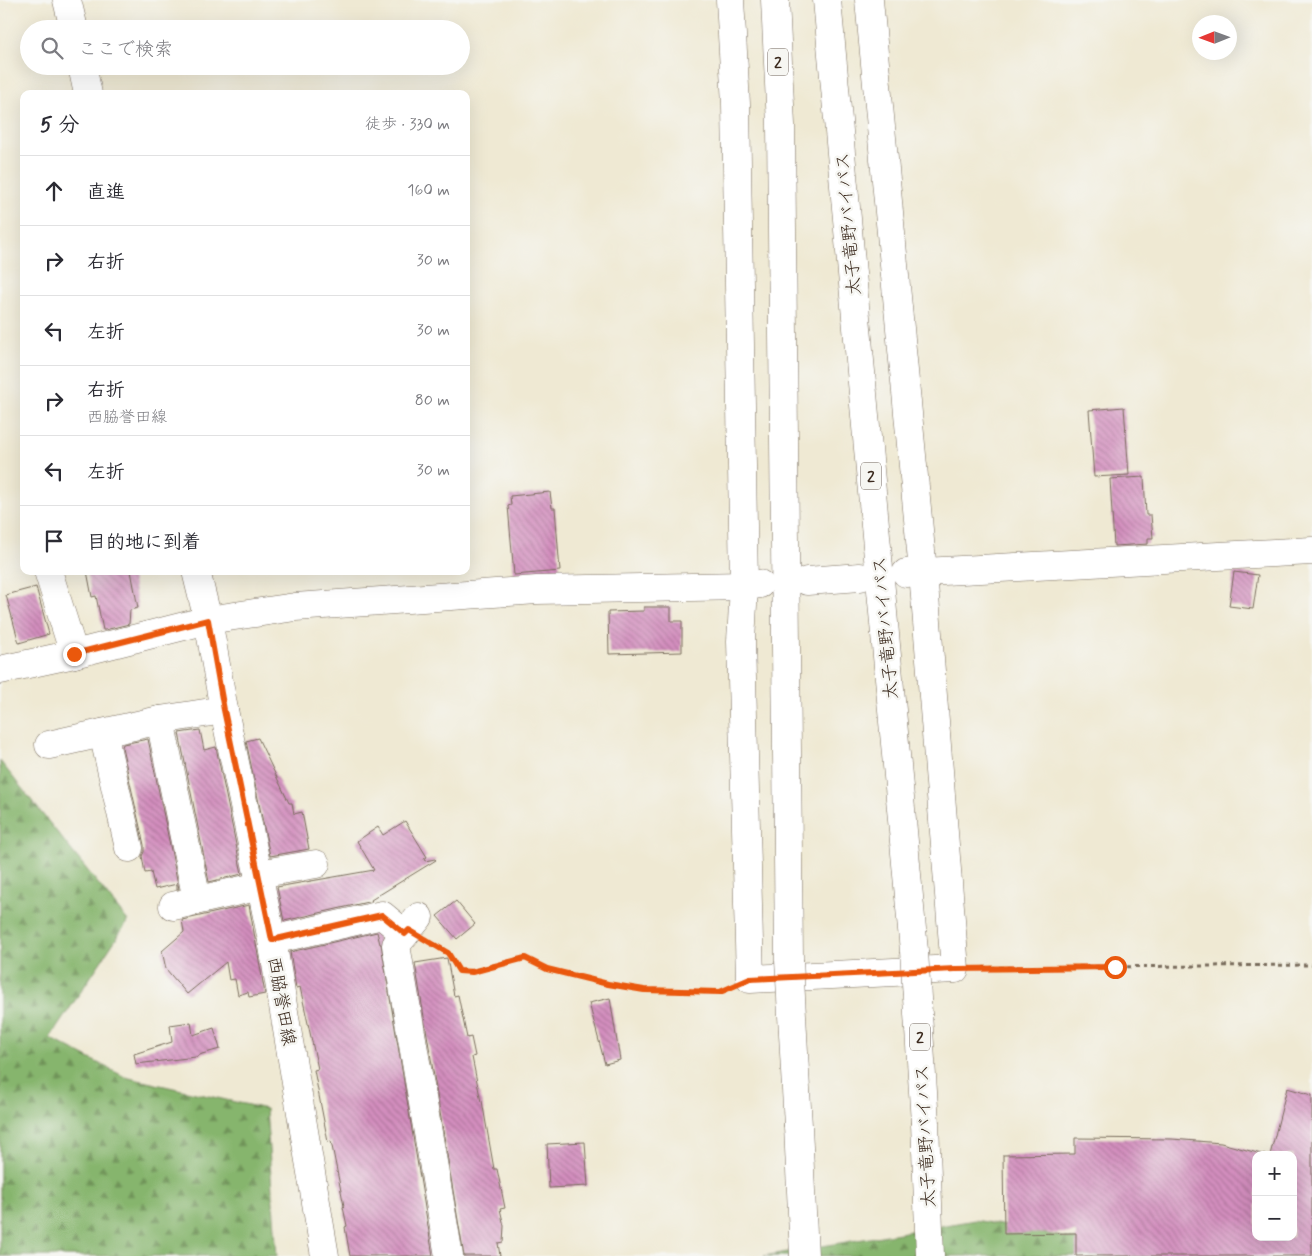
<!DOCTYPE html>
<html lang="ja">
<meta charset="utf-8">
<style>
:root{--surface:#fff;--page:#f7f7f7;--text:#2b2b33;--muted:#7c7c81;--line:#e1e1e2}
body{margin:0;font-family:Mynerve,"Klee One",sans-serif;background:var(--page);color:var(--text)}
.controls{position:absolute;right:15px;bottom:15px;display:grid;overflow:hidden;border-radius:10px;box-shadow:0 5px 20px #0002}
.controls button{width:45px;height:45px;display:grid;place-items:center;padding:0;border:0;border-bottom:1px solid var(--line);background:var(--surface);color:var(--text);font:25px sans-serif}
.compass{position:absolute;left:1192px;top:15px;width:45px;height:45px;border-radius:50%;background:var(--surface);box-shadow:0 5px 20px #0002;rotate:269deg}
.stop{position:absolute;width:15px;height:15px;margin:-11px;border:4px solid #ea580c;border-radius:50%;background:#fff}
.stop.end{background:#ea580c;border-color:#fff;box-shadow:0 1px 5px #0008}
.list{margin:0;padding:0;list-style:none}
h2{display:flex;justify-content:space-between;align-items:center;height:65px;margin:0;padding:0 20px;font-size:21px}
h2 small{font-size:16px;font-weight:400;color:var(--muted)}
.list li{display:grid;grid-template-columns:32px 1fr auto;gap:15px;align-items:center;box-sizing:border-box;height:70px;padding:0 20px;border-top:1px solid var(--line)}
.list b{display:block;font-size:19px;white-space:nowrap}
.list p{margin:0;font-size:16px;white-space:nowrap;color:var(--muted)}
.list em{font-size:16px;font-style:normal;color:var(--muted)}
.icon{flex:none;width:28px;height:28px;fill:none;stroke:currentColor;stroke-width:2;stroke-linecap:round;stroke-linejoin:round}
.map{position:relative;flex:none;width:1312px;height:1256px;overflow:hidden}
.search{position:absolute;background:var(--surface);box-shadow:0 5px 20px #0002;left:20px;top:20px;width:450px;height:55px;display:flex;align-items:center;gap:12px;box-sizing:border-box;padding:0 18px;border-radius:28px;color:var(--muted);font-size:19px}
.panel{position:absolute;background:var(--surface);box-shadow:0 5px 20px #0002;left:20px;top:90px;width:450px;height:485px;border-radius:10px}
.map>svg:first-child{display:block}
.forest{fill:url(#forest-firs);stroke:#607046}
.building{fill:url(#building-back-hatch)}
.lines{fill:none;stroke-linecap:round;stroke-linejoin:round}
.minor-casing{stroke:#7a6d5d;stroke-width:29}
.major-casing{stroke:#7a6d5d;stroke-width:29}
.highway-casing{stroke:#7a6d5d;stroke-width:29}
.path{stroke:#7a6d5d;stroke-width:3;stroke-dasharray:4 4;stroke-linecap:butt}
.minor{stroke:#fff;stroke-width:28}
.major{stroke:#fff;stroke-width:28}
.highway{stroke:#fff;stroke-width:28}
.highway-bridge-casing{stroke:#7a6d5d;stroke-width:29;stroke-linecap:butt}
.highway-bridge{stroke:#fff;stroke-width:28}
.route{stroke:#ea580c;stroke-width:6}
.labels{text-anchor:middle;stroke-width:5;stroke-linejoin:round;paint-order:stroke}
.shield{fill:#f6f6f2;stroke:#73675e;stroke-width:1}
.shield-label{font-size:16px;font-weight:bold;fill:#3b2a1e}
.street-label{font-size:18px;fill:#3b2a1e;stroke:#f6f6f2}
</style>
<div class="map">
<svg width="1312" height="1256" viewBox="0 0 1312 1256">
<defs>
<pattern id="forest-firs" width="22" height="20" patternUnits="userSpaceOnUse" patternTransform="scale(1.25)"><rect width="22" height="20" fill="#86b56d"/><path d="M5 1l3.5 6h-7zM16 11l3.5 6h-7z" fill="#6f9359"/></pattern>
<pattern id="building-back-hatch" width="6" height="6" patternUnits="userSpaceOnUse" patternTransform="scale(1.25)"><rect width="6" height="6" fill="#d38ebe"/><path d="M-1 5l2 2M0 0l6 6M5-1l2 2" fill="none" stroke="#ac749a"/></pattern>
</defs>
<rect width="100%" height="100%" fill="#f6f6f2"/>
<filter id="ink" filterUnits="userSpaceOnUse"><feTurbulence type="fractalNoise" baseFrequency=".02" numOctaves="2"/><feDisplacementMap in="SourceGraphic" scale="10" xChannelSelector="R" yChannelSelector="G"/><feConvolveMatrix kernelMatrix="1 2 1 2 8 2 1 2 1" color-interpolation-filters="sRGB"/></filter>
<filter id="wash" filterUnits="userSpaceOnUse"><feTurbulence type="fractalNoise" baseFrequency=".0096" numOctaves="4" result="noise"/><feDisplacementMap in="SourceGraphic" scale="20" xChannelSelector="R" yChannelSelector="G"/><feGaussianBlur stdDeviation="1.12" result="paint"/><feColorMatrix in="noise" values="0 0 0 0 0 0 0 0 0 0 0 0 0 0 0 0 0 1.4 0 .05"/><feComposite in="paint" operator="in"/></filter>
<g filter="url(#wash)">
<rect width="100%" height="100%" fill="#efe9d3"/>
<g class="forest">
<path d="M 0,761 L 128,921 L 50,1038 L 125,1077 L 266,1109 L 277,1256 L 0,1256 Z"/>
<path d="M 975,1220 L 1159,1256 L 764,1256 Z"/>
</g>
<g id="blocks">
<g class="building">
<path d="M 1124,407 L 1129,475 L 1094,477 L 1089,410 Z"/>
<path d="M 1144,477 L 1146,515 L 1151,515 L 1153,538 L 1148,538 L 1148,544 L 1114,546 L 1110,479 Z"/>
<path d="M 550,492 L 552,508 L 555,508 L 560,571 L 514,575 L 508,506 L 511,505 L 510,496 Z"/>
<path d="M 87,571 L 131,571 L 138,608 L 130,610 L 129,624 L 105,630 L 103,630 L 96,596 L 92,597 Z"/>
<path d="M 1234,572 L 1258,575 L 1253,609 L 1229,606 Z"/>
<path d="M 36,587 L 49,634 L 19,643 L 6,595 Z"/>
<path d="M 644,607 L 671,607 L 671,621 L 682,621 L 682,652 L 609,654 L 608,612 L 644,611 Z"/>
<path d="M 200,730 L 204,750 L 216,747 L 242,874 L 209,882 L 179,733 Z"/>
<path d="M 258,738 L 289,803 L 292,803 L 294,814 L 302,812 L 309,849 L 270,856 L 246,741 Z"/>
<path d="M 148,739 L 179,889 L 177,889 L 177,884 L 155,889 L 151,872 L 145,873 L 142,856 L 144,852 L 144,845 L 122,747 L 123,744 Z"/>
<path d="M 405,821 L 427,857 L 424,859 L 425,861 L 435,859 L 436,860 L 371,900 L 372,901 L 284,921 L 277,887 L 374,870 L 357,841 L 378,827 L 383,835 Z"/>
<path d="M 456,901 L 475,924 L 457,939 L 437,916 Z"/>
<path d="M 249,905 L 265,994 L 249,997 L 248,992 L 238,995 L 235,979 L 229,980 L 226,962 L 187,994 L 166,969 L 162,951 L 184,932 L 182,920 Z"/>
<path d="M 377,932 L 380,944 L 381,944 L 433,1256 L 350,1256 L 345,1227 L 347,1226 L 343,1207 L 344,1206 L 331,1141 L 328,1142 L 314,1070 L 318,1069 L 300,987 L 296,988 L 290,952 Z"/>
<path d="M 447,958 L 454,996 L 458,995 L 467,1038 L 471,1037 L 475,1056 L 472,1057 L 481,1102 L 482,1101 L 494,1169 L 497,1169 L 505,1208 L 500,1209 L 504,1226 L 503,1242 L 498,1243 L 500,1256 L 464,1256 L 415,963 Z"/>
<path d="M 610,998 L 620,1060 L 605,1064 L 589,1003 Z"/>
<path d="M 191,1022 L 193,1035 L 214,1028 L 220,1049 L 202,1054 L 196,1057 L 136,1064 L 134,1054 L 172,1042 L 170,1025 Z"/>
<path d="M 1287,1088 L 1312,1095 L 1312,1256 L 1076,1256 L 1076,1233 L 1004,1234 L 1003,1155 L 1075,1154 L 1075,1138 L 1172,1139 L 1221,1143 L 1265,1155 L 1256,1155 L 1256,1237 L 1293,1237 L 1293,1155 L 1270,1155 Z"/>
<path d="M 585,1142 L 588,1186 L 549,1188 L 547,1144 Z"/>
</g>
</g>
</g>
<g filter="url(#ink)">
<use href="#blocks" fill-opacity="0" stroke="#7a6d5d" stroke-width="1"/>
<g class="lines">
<g class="minor-casing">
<g id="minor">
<path d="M 730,0 L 736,104 L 744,586 L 741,641 L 750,979 L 955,969 L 923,572 L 869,0"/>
<path d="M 48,571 L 74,654"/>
<path d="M 906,573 L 1312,551"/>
<path d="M 807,581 L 860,577"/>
<path d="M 0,670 L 74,654 L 208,620 L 295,607 L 537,590 L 744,586 L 760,584"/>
<path d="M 160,720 L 197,900"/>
<path d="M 103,733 L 129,848"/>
<path d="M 49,745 L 160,720 L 224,710"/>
<path d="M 258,874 L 316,864"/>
<path d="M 173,906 L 260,886"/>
<path d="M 419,917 L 396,945 L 449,1256"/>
<path d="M 272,940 L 382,915 L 405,934"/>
</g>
</g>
<g class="major-casing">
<g id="major">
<path d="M 67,0 L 74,29"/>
<path d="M 82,66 L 88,94"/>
<path d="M 196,571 L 208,620 L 224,710 L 272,940 L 325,1256"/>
</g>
</g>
<g class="highway-casing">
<g id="highway">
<path d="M 775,0 L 781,125 L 789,960"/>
<path d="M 827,0 L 914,951"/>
<path d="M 925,1123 L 930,1256"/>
<path d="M 798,1126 L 804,1256"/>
</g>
</g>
<g class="path">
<path d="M 433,944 L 448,953 L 459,971 L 472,971 L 525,958 L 547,969 L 608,984 L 644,990 L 720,992 L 727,990"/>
<path d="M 983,968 L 1312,965"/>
</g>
<use href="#minor" class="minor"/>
<use href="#major" class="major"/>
<use href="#highway" class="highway"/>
<g class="highway-bridge-casing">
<g id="highway-bridge">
<path d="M 914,951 L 925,1123"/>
<path d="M 789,960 L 798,1126"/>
</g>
</g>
<use href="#highway-bridge" class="highway-bridge"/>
</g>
</g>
<g class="lines" filter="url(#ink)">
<path class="route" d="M 74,654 L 208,620 L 224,710 L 272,940 L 382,915 L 405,934 L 409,930 L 448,953 L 459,971 L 472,972 L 525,958 L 547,969 L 608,984 L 644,990 L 720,992 L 750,979 L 955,969 L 1115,967"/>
</g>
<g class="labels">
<g class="shield">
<rect x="768" y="48.5" width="20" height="27" rx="4"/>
<rect x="861" y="462.5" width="20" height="27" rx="4"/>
<rect x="910" y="1023.5" width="20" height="27" rx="4"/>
</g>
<g class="shield-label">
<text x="778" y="68">2</text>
<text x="871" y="482">2</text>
<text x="920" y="1043">2</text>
</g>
<g class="street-label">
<text transform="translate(848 224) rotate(-95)" y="6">太子竜野バイパス</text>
<text transform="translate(885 628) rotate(-95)" y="6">太子竜野バイパス</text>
<text transform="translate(282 1001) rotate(80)" y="6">西脇誉田線</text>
<text transform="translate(925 1136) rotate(-93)" y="6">太子竜野バイパス</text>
</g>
</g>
</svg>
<div class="controls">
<button>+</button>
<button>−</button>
</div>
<svg class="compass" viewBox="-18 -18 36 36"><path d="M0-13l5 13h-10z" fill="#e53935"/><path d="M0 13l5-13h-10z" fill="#7c7c81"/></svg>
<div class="stop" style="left:1115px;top:967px"></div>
<div class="stop end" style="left:74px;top:654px"></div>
<div class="search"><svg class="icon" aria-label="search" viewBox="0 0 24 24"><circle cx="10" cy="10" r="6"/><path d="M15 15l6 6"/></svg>ここで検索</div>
<section class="panel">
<h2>5 分<small>徒歩 · 330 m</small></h2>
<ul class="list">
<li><svg class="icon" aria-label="ahead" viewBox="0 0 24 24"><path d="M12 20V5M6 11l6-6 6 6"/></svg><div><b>直進</b></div><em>160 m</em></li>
<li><svg class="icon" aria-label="right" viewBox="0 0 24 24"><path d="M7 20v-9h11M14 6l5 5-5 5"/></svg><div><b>右折</b></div><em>30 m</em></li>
<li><svg class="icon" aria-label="left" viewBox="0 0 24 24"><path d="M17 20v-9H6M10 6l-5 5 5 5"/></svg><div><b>左折</b></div><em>30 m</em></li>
<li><svg class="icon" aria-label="right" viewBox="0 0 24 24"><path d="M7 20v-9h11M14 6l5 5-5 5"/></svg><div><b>右折</b><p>西脇誉田線</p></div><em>80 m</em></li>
<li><svg class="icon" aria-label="left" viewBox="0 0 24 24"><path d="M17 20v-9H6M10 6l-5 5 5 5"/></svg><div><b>左折</b></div><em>30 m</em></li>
<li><svg class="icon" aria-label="arrive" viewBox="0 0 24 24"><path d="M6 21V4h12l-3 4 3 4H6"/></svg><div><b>目的地に到着</b></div></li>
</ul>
</section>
</div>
